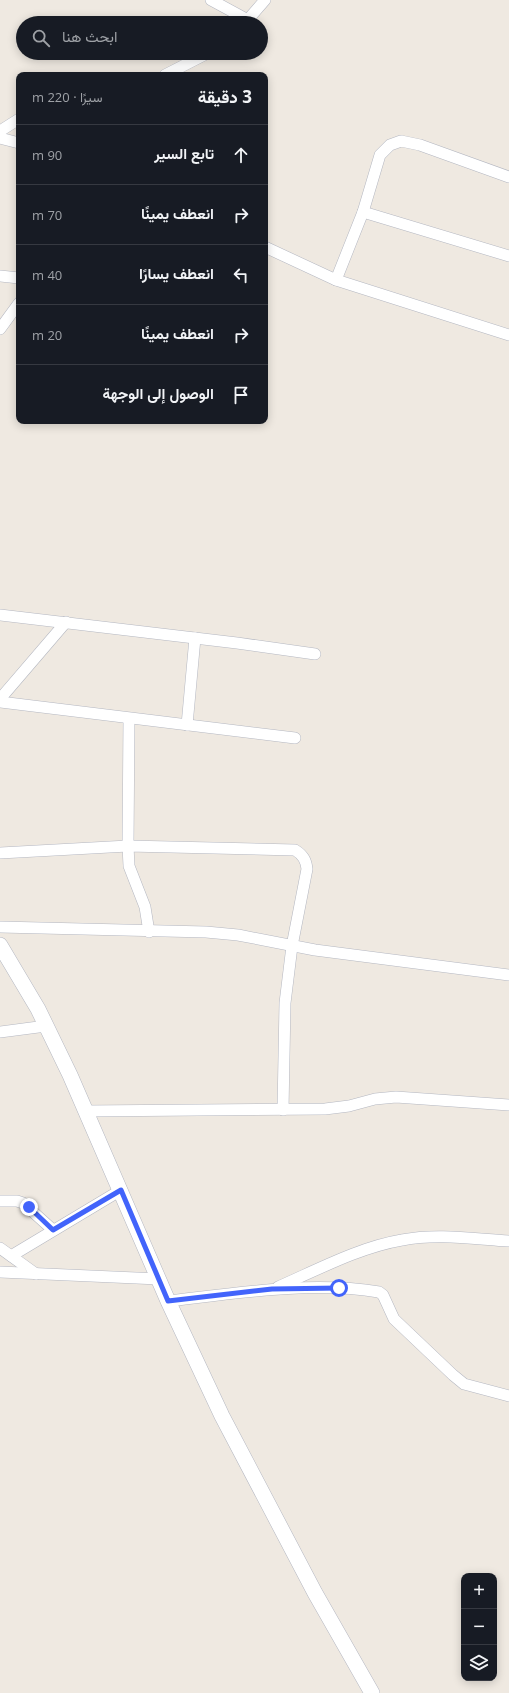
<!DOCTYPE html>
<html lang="ar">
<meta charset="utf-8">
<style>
:root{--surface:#171b24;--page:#242831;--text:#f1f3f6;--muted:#9ea1a6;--line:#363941}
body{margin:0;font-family:"Open Sans",Vazirmatn,sans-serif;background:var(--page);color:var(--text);direction:rtl}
.controls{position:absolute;right:12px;bottom:12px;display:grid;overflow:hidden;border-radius:8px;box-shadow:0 2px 10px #0003}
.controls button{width:36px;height:36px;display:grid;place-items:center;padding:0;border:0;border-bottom:1px solid var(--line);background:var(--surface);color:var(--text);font:20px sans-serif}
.stop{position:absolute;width:12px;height:12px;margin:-9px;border:3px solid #4264fb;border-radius:50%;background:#fff}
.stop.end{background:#4264fb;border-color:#fff;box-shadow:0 1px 4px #0008}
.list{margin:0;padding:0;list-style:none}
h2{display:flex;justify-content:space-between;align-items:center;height:52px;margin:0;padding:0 16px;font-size:17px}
h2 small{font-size:13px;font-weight:400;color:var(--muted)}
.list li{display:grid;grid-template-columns:26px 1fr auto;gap:12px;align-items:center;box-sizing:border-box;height:60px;padding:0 16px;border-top:1px solid var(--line)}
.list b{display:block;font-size:15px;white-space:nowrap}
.list em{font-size:13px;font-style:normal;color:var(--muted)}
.icon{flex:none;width:22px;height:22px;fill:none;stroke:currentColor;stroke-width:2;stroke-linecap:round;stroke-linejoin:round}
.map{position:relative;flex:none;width:509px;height:1693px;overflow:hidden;direction:ltr}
.search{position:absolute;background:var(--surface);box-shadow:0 2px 10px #0003;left:16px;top:16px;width:252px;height:44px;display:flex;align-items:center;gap:10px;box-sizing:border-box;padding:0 14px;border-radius:22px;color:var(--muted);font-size:15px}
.panel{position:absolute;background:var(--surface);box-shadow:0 2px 10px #0003;left:16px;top:72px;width:252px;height:352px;border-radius:8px;direction:rtl}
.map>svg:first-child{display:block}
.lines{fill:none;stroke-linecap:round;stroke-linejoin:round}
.street-casing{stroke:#b4b7c1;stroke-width:12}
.secondary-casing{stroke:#b4b7c1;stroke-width:16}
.street{stroke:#fff;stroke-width:11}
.secondary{stroke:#fff;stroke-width:15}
.route{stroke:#4264fb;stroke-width:5}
</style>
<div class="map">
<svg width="509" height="1693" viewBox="0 0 509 1693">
<rect width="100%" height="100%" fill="#efe9e1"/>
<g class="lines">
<g class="street-casing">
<g id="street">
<path d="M 211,0 L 248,20"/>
<path d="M 245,23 L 265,0"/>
<path d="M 165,75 L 208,53"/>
<path d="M 0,131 L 19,119"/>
<path d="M 0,138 L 19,143"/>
<path d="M 363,212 L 509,256"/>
<path d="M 265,247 L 336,280 L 509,335"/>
<path d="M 0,276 L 19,278"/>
<path d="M 336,280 L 363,212 L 380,155 L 390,145 L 401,141 L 420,145 L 509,177"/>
<path d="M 0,329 L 19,303"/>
<path d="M 0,615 L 237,643 L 315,654"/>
<path d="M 0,699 L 66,622"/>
<path d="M 0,702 L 295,738"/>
<path d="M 129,719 L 128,846 L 129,866 L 145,907 L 149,932"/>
<path d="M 187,725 L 195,638"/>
<path d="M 0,853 L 128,846 L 295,850 C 303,855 306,860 307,869 L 292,946 L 285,1003 L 283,1110"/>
<path d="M 0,927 L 206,932 L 238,935 L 315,950 L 509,975"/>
<path d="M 0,1032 L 46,1026"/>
<path d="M 86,1111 L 325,1109 L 349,1106 L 375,1099 L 396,1097 L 509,1105"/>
<path d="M 0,1201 L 17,1201 L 23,1203 L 53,1230"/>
<path d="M 0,1248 L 36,1274"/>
<path d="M 11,1256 L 121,1190"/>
<path d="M 0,1272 L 159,1279"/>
<path d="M 278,1287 C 317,1270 360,1247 402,1240 C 437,1233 474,1239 509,1241"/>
<path d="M 168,1301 C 237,1293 311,1281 379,1292 L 383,1295 L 394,1319 L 453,1375 L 464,1384 L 509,1396"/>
</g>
</g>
<g class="secondary-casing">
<path id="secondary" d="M 0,945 L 38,1009 L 70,1075 L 168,1301 L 222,1416 L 315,1593 L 372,1693"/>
</g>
<use href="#street" class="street"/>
<use href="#secondary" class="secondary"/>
</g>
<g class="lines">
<path class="route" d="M 29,1207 L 53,1230 L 121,1190 L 168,1301 L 272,1289 L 339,1288"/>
</g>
</svg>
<div class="controls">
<button>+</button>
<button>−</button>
<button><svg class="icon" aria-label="layers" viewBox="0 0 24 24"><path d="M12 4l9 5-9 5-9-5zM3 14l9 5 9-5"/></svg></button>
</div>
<div class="stop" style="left:339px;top:1288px"></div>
<div class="stop end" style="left:29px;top:1207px"></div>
<div class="search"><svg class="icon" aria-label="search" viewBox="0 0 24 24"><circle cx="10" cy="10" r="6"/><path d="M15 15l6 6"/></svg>ابحث هنا</div>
<section class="panel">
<h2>3 دقيقة<small>سيرًا · 220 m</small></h2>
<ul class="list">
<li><svg class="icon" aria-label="ahead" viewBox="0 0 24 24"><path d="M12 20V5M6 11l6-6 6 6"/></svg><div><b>تابع السير</b></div><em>90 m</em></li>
<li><svg class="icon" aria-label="right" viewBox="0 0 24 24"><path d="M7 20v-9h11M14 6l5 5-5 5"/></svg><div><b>انعطف يمينًا</b></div><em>70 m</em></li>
<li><svg class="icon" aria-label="left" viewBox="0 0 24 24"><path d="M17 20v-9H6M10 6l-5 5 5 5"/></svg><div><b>انعطف يسارًا</b></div><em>40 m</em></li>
<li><svg class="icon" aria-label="right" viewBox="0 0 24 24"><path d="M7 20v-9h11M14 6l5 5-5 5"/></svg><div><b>انعطف يمينًا</b></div><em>20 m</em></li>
<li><svg class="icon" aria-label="arrive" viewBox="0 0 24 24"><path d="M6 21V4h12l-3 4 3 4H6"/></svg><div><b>الوصول إلى الوجهة</b></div></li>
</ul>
</section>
</div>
